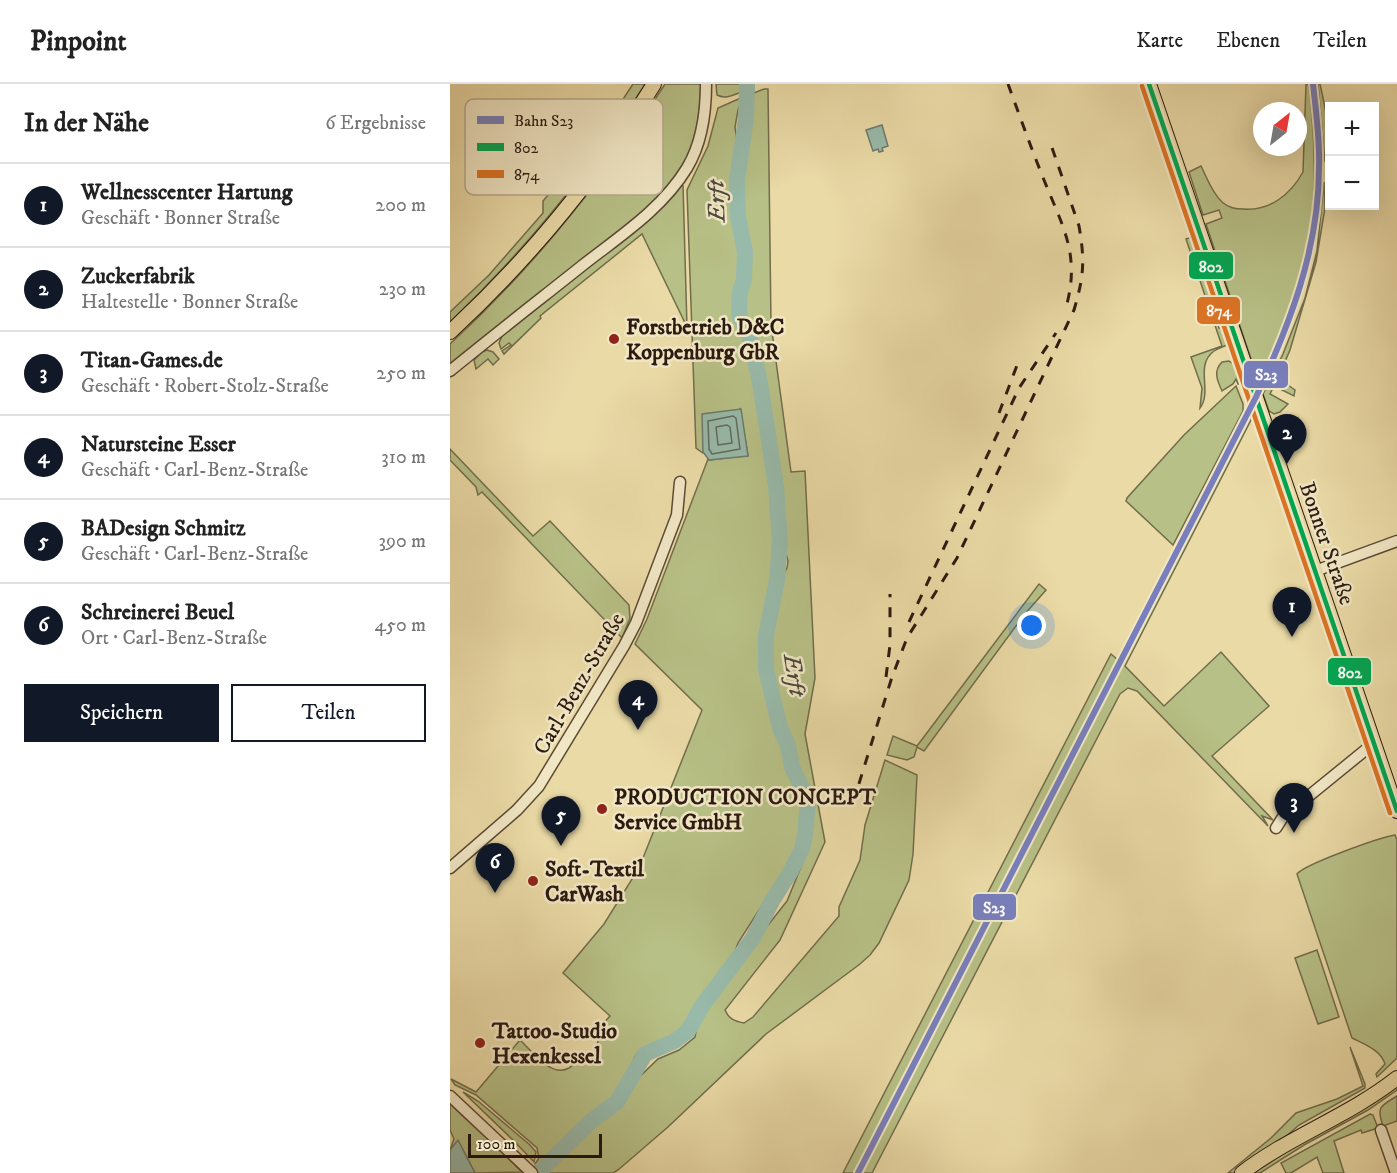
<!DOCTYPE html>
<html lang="de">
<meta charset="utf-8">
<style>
:root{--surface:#fff;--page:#f6f6f6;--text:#222;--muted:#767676;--line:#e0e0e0;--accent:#111827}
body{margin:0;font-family:"IM FELL DW Pica",serif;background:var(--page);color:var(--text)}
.controls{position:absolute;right:18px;top:18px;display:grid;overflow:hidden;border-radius:0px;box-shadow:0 6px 24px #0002}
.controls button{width:54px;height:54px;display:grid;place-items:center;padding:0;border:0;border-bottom:2px solid var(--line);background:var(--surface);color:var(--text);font:30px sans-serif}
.compass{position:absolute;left:803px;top:18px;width:54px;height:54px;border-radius:50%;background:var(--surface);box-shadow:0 6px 24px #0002;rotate:31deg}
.scale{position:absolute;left:18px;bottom:15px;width:134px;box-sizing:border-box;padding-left:6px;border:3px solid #2c1a11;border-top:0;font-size:16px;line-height:21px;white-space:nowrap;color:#2c1a11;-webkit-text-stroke:4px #f1e7c5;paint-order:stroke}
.you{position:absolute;left:582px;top:542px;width:21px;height:21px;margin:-15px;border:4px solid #fff;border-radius:50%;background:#1a73e8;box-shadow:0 0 0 9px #1a73e833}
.badge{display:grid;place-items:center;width:39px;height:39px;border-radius:50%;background:var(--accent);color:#fff;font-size:20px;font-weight:700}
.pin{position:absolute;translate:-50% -50px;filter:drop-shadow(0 2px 3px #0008)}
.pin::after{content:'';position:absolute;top:32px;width:21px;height:18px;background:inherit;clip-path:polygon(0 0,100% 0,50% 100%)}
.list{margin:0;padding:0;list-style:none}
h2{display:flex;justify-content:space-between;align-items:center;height:78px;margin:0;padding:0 24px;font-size:26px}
h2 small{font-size:20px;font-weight:400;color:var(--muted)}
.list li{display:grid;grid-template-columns:39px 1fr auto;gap:18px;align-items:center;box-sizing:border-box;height:84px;padding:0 24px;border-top:2px solid var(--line)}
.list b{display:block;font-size:22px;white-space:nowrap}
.list p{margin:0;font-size:20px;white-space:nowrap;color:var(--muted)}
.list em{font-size:20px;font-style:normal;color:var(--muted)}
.actions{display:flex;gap:12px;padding:18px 24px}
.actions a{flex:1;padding:14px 0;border:2px solid var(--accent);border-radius:0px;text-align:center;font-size:21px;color:var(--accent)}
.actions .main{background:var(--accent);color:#fff}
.map{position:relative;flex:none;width:947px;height:1089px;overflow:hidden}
header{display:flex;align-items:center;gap:36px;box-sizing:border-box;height:84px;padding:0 30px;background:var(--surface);border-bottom:2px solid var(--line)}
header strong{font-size:28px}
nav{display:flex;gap:33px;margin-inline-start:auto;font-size:21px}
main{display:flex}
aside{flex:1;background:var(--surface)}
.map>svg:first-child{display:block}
.green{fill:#b7c086;stroke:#726d4c;stroke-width:1.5}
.water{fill:#98baaa;stroke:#6d7a6d;stroke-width:1.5}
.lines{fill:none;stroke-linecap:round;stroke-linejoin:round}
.shore{stroke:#626a5e;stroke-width:1.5}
.river{stroke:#98baaa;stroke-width:16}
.minor-casing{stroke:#5c4a36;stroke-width:13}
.major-casing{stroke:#2c1a11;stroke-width:16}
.minor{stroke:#f1e7c5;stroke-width:10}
.major{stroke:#eadaa6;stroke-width:14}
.rail{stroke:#2c1a11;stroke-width:3;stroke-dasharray:10 10;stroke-linecap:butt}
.bus-1-casing{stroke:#f1e7c5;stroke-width:9}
.bus-2-casing{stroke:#f1e7c5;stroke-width:9}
.bus-1{stroke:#00a651;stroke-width:4.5}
.bus-2{stroke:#dc7324;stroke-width:4.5}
.rail-1-casing{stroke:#f1e7c5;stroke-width:10}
.rail-1{stroke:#787fbc;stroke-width:6}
.poi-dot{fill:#8f2418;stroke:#f1e7c5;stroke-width:2}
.labels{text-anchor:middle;stroke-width:5;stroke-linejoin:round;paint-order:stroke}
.poi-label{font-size:22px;font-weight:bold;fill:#2c1a11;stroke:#f1e7c5;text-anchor:start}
.street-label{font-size:22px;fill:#2c1a11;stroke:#f1e7c5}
.water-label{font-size:24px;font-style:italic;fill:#4c4a3f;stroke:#f1e7c5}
.key{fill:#f1e7c5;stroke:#b6aa8f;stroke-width:1.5}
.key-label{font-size:16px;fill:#2c1a11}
.line-badge{stroke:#f1e7c5;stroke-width:2}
.badge-label{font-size:16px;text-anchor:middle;font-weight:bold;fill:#fff}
</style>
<header>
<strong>Pinpoint</strong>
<nav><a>Karte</a><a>Ebenen</a><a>Teilen</a></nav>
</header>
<main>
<aside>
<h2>In der Nähe<small>6 Ergebnisse</small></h2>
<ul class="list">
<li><span class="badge">1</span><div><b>Wellnesscenter Hartung</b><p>Geschäft · Bonner Straße</p></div><em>200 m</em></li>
<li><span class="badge">2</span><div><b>Zuckerfabrik</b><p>Haltestelle · Bonner Straße</p></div><em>230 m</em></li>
<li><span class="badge">3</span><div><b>Titan-Games.de</b><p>Geschäft · Robert-Stolz-Straße</p></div><em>250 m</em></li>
<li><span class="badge">4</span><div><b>Natursteine Esser</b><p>Geschäft · Carl-Benz-Straße</p></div><em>310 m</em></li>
<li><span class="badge">5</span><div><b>BADesign Schmitz</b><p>Geschäft · Carl-Benz-Straße</p></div><em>390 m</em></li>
<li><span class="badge">6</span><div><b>Schreinerei Beuel</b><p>Ort · Carl-Benz-Straße</p></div><em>450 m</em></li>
</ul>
<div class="actions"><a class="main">Speichern</a><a>Teilen</a></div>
</aside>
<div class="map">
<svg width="947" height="1089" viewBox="0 0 947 1089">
<rect width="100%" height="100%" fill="#eadaa6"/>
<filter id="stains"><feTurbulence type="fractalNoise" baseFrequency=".00333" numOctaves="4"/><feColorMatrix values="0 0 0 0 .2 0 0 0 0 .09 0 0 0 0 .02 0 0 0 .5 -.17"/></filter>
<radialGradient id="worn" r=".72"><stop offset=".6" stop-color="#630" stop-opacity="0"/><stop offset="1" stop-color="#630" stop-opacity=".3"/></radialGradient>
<g class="green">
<path d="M 183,0 L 195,0 C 140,87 75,166 0,238 L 0,228 L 39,191 L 93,129 L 93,117 L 156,41 Z"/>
<path d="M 215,0 L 251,0 C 250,26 248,51 236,75 C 213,120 167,149 129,179 C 86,213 43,247 0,281 L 0,260 C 84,183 154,95 215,0 Z"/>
<path d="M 266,0 L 294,0 L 294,7 C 285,10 276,16 267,11 Z"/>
<path d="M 856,0 L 858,0 L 859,4 C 865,52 867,101 860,150 L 861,150 C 854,193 841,233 824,272 L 822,273 L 809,299 L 756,140 L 772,134 L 769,126 L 753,131 L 739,88 L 751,82 C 757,94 762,109 772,118 C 779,124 785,125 794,125 C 820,127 841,110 853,88 Z"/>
<path d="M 868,0 L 870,0 C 875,23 883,55 875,78 Z"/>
<path d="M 314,5 L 318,5 L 321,240 L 341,388 L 355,387 L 365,594 L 355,650 L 375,758 L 330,856 L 275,926 C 279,935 284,937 294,939 L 303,933 L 389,832 L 389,823 L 410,776 L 415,741 L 435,676 L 467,691 L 463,770 L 459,796 L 429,859 L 420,871 L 410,880 L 316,950 L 218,1043 L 168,1086 L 163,1089 L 94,1089 L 132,1055 L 147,1037 L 167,1023 L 181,1001 L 208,975 L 229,966 L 245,953 L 248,937 L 253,925 L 265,912 L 285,883 L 337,817 L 353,778 L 361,734 L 360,708 L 349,691 L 345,680 L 341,658 L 329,633 L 319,584 L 318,557 L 323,526 L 330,495 L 337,484 L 338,477 L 335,466 L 331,409 L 315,321 L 312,292 L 293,218 L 300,186 L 300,167 L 290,114 L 301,22 L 301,10 Z"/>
<path d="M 293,13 L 288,26 L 285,43 L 287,59 L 283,105 L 283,132 L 290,168 L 290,189 L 285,219 L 286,236 L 294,253 L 305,296 L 322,406 L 323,434 L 329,461 L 318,520 L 314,532 L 312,560 L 313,582 L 319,619 L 325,644 L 334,662 L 345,698 L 355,718 L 350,758 L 338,789 L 318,812 L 288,859 L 283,872 L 252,913 L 232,948 L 228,952 L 188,968 L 184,974 L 181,988 L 162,1017 L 138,1032 L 132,1041 L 88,1083 L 85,1080 L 89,1074 L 87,1064 L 26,1011 L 5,1001 L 1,995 L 26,1008 L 70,956 C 82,967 101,994 119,984 C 124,981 129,974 133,970 L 139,975 L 146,967 L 151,942 L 160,932 L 113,889 L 154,840 L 189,784 L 252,626 L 185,560 L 197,535 L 258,375 L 260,376 L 298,371 L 290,325 L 253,369 L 246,364 L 237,106 L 258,62 L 268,24 Z"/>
<path d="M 874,98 L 875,124 L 866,178 L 840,266 L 828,294 L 845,306 L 844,312 L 824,302 L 820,310 L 838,320 L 830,328 L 824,330 L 819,327 L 813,310 L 833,270 L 855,214 L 867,167 Z"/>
<path d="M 231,101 L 233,102 L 237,243 L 192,150 L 90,232 L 91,234 L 54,270 L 52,267 L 61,261 L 59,259 L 51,265 L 49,259 L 52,252 L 189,143 Z"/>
<path d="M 739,154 L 742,156 L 770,240 L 768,240 L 769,244 L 772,244 L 777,261 C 773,263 768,264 764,267 C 744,282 763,307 750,324 L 752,304 L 741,273 L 772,262 L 736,155 Z"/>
<path d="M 37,266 L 43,268 L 49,275 L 43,281 L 38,275 L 26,285 L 24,276 L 32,268 Z"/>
<path d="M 779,277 L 785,281 L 789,300 L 788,300 L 786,295 L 783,300 L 772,307 C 767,296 763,287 772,278 Z"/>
<path d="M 786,302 L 793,320 L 793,327 L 723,461 L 676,417 L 677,414 L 734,351 Z"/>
<path d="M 802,329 L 801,336 L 675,582 L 714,622 L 771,568 L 819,622 L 762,672 L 823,736 L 812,732 L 818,742 L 687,607 L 678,604 L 670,610 L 422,1089 L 410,1089 Z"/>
<path d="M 0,365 L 83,452 L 100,437 L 179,521 L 180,534 L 172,554 L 32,408 L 28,411 L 26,403 L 0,376 Z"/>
<path d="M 589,500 L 596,506 L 574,531 L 474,667 L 467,663 L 464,673 L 457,676 L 437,671 L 443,652 L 467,662 Z"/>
<path d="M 661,570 L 668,576 L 411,1078 L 406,1089 L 393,1089 Z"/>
<path d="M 945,751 L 947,756 L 947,974 L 927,993 L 926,990 L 935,980 C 931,966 914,960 902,954 L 847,790 C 855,780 931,753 945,751 Z"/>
<path d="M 867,866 L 889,933 L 868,940 L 845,874 Z"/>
<path d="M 900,963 L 915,1000 L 915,1004 L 849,1041 L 834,1054 L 784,1089 L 778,1089 L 821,1054 L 846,1029 L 887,1015 L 913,1002 Z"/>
<path d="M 947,1000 L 947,1006 L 918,1026 L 854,1061 L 810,1089 L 801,1089 Z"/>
<path d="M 13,1008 L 28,1017 L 80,1061 L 86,1068 L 84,1078 L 63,1056 Z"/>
<path d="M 947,1012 L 947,1037 L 933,1042 C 926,1022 931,1022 947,1012 Z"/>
<path d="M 0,1017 L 67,1080 L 66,1082 L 72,1088 L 25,1089 L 8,1057 L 0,1066 L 4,1055 L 0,1046 Z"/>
<path d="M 920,1030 L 923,1031 L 928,1044 L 912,1049 L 911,1046 L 884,1057 L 894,1089 L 873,1089 L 867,1073 L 841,1089 L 836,1089 L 831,1079 Z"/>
</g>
<g class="water">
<path d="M 432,41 L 438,62 L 432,64 L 433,67 L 429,68 L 428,65 L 423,67 L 416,46 Z"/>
<path d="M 291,325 L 298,372 L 259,376 L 253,368 L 252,330 Z"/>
<path d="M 8,1056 L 25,1089 L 0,1089 L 0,1066 Z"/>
</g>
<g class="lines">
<g class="shore">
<path d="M 283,332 L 286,334 L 290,365 L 262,370 L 259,365 L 258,337 Z"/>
<path d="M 277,341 L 280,343 L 282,359 L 268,361 L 266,343 Z"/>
</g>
<path class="river" d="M 88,1089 L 140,1038 L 167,1018 L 195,970 L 225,957 L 238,947 L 252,922 L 303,854 L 322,817 L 341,787 L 352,765 L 355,751 L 358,716 L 342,683 L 338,661 L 330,644 L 316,585 L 316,551 L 327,496 L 330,458 L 326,402 L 309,293 L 299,251 L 290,233 L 289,223 L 290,208 L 294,195 L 295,168 L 288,133 L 287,97 L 296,34 L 297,0"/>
<g class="minor-casing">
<g id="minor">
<path d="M 0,287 C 44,251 89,216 133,181 C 170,152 212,125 237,84 C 252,59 256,29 256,0"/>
<path d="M 865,487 L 947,457"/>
<path d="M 826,744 L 833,733 L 924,659"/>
<path d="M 0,784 L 67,726 L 89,702 L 174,562 L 186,539 L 227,431 L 230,398"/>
<path d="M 0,1012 L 82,1089"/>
<path d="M 931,1046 L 946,1089"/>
</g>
</g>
<g class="major-casing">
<g id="major">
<path d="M 699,0 L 947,727"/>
<path d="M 0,248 C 79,175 148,91 204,0"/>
<path d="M 792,1089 C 840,1052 899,1032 947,994"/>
</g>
</g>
<use href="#minor" class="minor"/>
<use href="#major" class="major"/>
<g class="rail">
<path d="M 558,0 C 569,30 580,61 592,91 C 612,142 632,170 615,227"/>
<path d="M 549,329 L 569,276"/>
<path d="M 459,538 L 569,304 L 606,249"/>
<path d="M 436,593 L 440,561 L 440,510"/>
<path d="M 403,719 L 442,593 L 457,554 L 507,474 L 624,226 C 634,192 635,177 629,142 L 599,55"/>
</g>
<g class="bus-1-casing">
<path id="bus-1" d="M 699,0 L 947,727"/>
</g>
<g class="bus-2-casing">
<path id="bus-2" d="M 692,2 L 940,729"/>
</g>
<use href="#bus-1" class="bus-1"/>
<use href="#bus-2" class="bus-2"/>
<g class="rail-1-casing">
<path id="rail-1" d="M 408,1089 L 806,313 C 840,240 869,165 869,83 C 870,55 866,28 863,0"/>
</g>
<use href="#rail-1" class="rail-1"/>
</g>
<g class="poi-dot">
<circle cx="164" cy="255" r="6"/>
<circle cx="152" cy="725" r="6"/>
<circle cx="83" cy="797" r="6"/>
<circle cx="30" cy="959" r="6"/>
</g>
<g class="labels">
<g class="poi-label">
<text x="176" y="250">Forstbetrieb D&amp;C<tspan x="176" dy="25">Koppenburg GbR</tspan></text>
<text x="164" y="720">PRODUCTION CONCEPT<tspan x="164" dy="25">Service GmbH</tspan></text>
<text x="95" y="792">Soft-Textil<tspan x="95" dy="25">CarWash</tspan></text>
<text x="42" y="954">Tattoo-Studio<tspan x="42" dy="25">Hexenkessel</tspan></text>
</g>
<g class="street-label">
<text transform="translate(878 459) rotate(71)" y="8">Bonner Straße</text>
<text transform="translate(128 599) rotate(-60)" y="8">Carl-Benz-Straße</text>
</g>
<g class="water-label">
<text transform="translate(266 117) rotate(-92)" y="8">Erft</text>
<text transform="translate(345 591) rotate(81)" y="8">Erft</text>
</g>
</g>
<rect x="15" y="15" width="198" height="96" rx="9" class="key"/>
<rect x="27" y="32" width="27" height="8" fill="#787fbc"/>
<rect x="27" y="59" width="27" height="8" fill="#00a651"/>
<rect x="27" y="86" width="27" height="8" fill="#dc7324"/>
<g class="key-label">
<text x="64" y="42">Bahn S23</text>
<text x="64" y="69">802</text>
<text x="64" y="96">874</text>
</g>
<g class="line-badge">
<rect x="738" y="167" width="46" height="29" rx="6" fill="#00a651"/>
<rect x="746" y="212" width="45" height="29" rx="6" fill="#dc7324"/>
<rect x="793" y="276" width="46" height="29" rx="6" fill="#787fbc"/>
<rect x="877" y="573" width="45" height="29" rx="6" fill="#00a651"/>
<rect x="522" y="809" width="45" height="28" rx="6" fill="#787fbc"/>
</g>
<g class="badge-label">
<text x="761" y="188">802</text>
<text x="769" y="232">874</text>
<text x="816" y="296">S23</text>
<text x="900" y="594">802</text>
<text x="544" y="829">S23</text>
</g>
<rect width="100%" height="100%" filter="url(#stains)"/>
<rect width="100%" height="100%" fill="url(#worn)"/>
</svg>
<div class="controls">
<button>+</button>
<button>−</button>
</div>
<svg class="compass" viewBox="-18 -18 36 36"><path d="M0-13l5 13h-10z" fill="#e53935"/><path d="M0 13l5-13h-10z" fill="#767676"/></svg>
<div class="scale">100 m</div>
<div class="you"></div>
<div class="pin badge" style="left:842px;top:553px">1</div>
<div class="pin badge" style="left:837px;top:380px">2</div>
<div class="pin badge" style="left:844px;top:749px">3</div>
<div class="pin badge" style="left:188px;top:646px">4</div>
<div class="pin badge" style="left:111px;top:762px">5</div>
<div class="pin badge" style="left:45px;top:809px">6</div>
</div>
</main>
